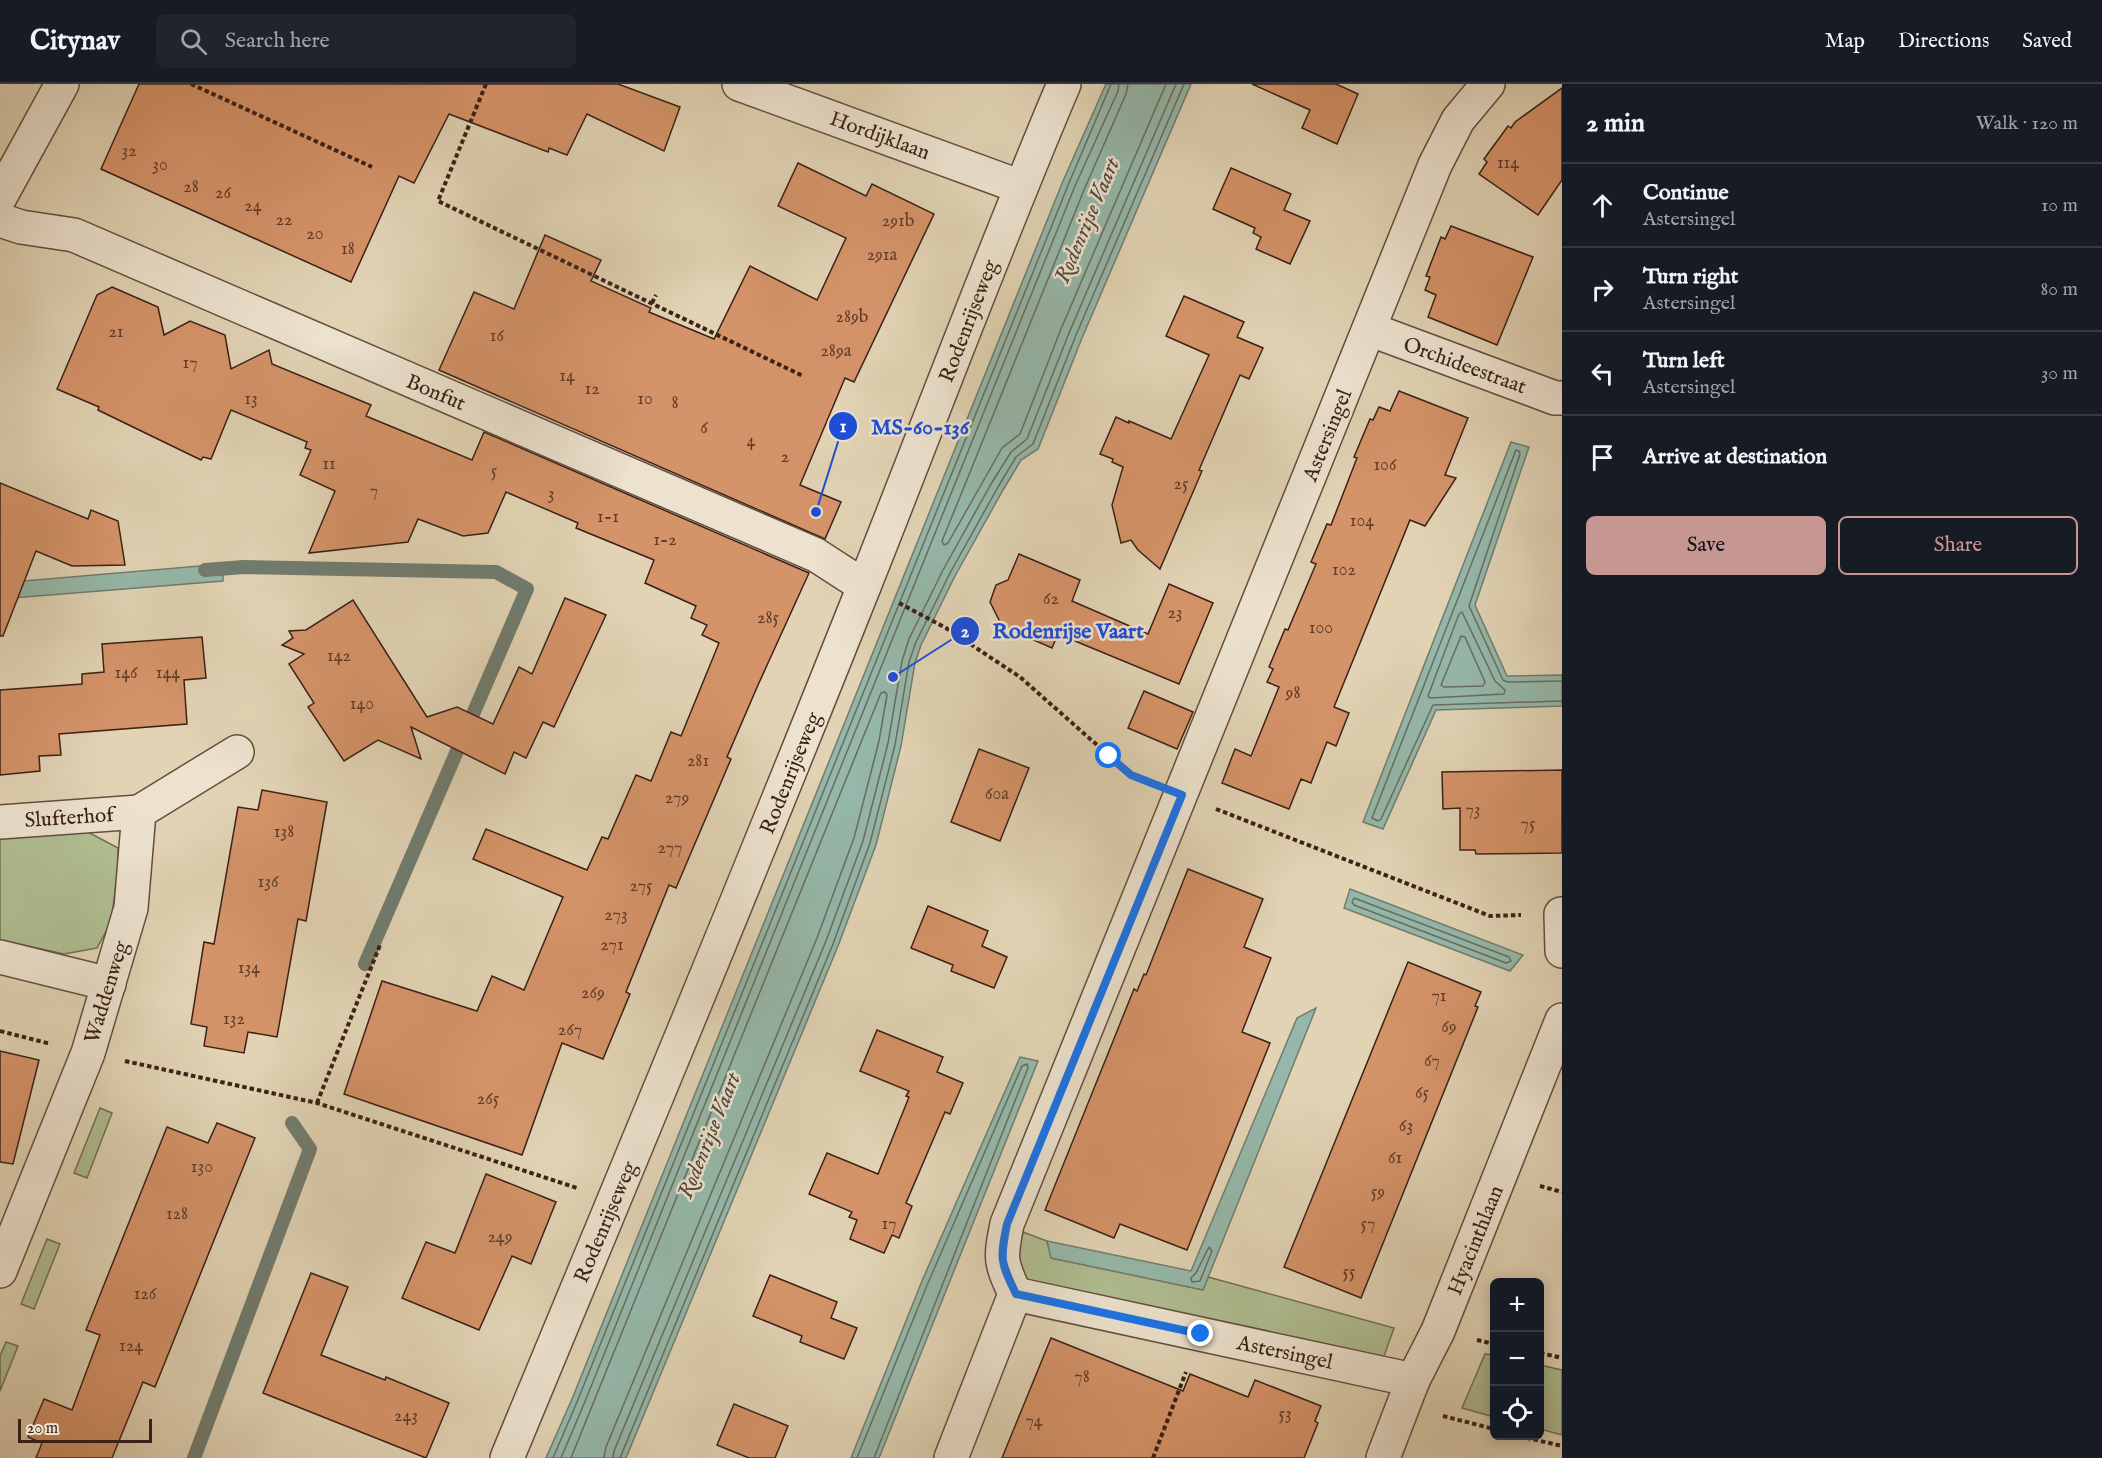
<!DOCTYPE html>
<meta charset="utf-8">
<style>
:root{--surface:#171b24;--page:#20242c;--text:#f1f3f6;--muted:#9ea1a6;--line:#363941;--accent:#c59692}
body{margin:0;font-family:"IM FELL English",serif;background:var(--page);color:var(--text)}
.controls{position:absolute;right:18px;bottom:18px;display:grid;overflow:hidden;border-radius:9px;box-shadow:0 3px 15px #0003}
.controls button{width:54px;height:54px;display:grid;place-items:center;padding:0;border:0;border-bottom:2px solid var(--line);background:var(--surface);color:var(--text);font:30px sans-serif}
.scale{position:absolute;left:18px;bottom:15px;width:134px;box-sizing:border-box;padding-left:6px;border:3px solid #3b2116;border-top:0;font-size:16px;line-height:21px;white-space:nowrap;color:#3b2116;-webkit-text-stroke:4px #ece2ce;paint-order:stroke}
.stop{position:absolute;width:18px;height:18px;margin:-14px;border:4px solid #1a73e8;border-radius:50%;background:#fff}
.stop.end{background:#1a73e8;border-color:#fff;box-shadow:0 2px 6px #0008}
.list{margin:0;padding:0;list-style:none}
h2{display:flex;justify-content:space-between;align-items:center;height:78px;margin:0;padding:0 24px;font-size:26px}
h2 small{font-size:20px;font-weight:400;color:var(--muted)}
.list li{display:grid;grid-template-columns:39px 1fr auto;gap:18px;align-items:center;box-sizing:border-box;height:84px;padding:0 24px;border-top:2px solid var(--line)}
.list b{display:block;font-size:22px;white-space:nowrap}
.list p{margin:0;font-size:20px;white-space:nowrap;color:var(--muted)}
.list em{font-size:20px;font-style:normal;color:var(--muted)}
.actions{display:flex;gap:12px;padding:18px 24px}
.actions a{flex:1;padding:14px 0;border:2px solid var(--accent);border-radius:9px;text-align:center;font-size:21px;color:var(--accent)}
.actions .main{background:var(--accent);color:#111}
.icon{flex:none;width:33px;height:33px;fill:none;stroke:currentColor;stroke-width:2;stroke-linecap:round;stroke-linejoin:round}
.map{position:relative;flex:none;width:1562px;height:1374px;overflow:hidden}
header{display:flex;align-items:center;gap:36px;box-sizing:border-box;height:84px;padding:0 30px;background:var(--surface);border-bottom:2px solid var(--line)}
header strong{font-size:28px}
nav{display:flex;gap:33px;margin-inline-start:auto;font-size:21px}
.search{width:420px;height:54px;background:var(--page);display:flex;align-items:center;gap:15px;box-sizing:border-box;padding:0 21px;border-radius:9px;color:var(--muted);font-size:22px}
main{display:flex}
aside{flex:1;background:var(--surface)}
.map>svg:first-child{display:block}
.green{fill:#afbd90;stroke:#756f53;stroke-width:1.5}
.water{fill:#95b8aa;stroke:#717c6f;stroke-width:1.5}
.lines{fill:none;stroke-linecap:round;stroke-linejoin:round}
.shore{stroke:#686c60;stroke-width:1.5}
.stream{stroke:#717c6f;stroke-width:14}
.building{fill:#d59369;stroke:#3b2116;stroke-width:1.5}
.minor-casing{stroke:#644e3e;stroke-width:36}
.path{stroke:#3b2116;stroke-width:4;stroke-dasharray:4.5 3;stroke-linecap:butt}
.minor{stroke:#ece2ce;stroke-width:33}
.route{stroke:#1a73e8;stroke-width:8}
.labels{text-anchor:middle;stroke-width:5;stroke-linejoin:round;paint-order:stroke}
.number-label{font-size:18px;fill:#623e2b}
.street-label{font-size:21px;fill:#3b2116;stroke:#ece2ce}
.water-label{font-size:22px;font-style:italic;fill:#52473b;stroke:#ece2ce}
.leader{fill:none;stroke:#1d4ed8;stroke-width:2}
.callout-dot{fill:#1d4ed8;stroke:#ece2ce;stroke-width:2}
.mark-label{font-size:18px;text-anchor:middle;font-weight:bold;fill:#fff}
.callout-label{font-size:22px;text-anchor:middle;font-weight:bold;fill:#1d4ed8;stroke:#ece2ce;stroke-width:5;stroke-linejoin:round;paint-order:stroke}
</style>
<header>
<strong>Citynav</strong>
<div class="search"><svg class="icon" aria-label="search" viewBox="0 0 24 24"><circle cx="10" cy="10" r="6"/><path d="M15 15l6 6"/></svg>Search here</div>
<nav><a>Map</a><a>Directions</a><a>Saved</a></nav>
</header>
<main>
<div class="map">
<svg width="1562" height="1374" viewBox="0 0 1562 1374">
<rect width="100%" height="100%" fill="#e1d3b4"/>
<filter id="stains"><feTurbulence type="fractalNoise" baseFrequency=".00333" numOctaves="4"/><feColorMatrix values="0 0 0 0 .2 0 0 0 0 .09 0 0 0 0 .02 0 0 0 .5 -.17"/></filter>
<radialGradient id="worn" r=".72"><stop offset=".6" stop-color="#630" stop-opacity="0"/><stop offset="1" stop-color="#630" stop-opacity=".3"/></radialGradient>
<g class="green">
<path d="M 84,746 L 118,764 L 118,785 L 111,838 L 97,864 L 64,870 L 0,856 L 0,754 Z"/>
<path d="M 100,1024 L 112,1029 L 87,1094 L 74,1089 Z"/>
<path d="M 1023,1148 L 1047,1157 L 1052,1174 L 1203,1206 L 1208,1193 L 1394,1244 L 1383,1275 L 1031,1201 C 1013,1181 1014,1174 1023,1148 Z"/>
<path d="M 47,1155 L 60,1160 L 34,1225 L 21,1220 Z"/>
<path d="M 6,1258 L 18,1262 L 0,1307 L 0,1272 Z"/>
<path d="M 1485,1270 L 1494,1271 L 1494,1333 L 1462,1324 Z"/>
<path d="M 1540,1281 L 1562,1286 L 1562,1351 L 1540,1345 Z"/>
</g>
<g class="water">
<path d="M 1106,0 L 1191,0 L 1082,254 L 1038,365 L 1021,376 L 1003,406 L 955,492 L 921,561 L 915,579 L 901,662 L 876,761 L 838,862 L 626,1374 L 546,1374 L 572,1315 L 1063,97 Z"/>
<path d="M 1511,358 L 1529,363 L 1475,521 L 1507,592 L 1562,591 L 1562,622 L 1436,626 L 1383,745 L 1363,738 Z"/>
<path d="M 223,480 L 223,497 L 0,515 L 0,499 Z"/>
<path d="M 1350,805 L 1523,871 L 1510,887 L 1344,824 Z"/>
<path d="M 1316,924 L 1203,1206 L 1051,1174 L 1047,1157 L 1191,1187 L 1297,934 Z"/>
<path d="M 1020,973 L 1038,977 L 879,1374 L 851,1374 L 922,1197 Z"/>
</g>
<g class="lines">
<g class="shore">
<path d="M 1128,0 L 1126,10 L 1084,106 L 962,408 L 942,457 L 944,461 L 948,459 L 1002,364 L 1020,350 L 1061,245 L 1166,0"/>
<path d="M 1462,528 L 1495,597 L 1505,606 L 1504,610 L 1430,614 L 1428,612 L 1459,530 Z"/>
<path d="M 1461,552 L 1465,553 L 1485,598 L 1483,602 L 1444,603 L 1441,601 Z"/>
<path d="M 1562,597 L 1508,598 L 1503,596 L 1469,522 L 1520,370 L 1519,367 L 1516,366 L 1372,734 L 1378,737 L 1381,735 L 1433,621 L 1562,617"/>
<path d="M 1354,814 L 1509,873 L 1511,877 L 1506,879 L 1354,821 L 1352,818 Z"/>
<path d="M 1209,1163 L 1212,1167 L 1200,1197 L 1192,1198 L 1191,1194 L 1196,1189 Z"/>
<path d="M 553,1374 L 577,1318 L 1069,99 L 1111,0"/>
<path d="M 561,1374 L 584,1320 L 1075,102 L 1118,7 L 1119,0"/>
<path d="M 571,1374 L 881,609 L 885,608 L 887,611 L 879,657 L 854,754 L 817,854 L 606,1363 L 604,1374"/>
<path d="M 613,1374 L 614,1367 L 826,857 L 863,757 L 888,659 L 902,577 L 909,555 L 943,486 L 991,400 L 1011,368 L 1027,355 L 1069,249 L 1176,0"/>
<path d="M 620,1374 L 833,860 L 870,759 L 895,661 L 909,578 L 916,558 L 950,489 L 998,403 L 1016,373 L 1033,360 L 1076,251 L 1184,0"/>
<path d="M 857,1374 L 928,1199 L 1022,982 L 1027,980 L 1028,984 L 874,1374"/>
</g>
<g class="stream">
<path d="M 205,486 L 244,483 L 496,488 L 527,505 L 365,880"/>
<path d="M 194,1374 L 310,1065 L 292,1039"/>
</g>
</g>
<g class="building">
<path d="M 139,0 L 618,0 L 680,23 L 664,67 L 587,30 L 567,71 L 549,64 L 548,68 L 449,30 L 414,99 L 399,92 L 351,198 L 101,85 Z"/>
<path d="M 1252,0 L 1336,0 L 1358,10 L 1337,60 L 1302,44 L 1310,26 Z"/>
<path d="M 1562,4 L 1562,96 L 1538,131 L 1479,90 L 1487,78 L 1484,75 L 1508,42 L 1511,44 L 1515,38 Z"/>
<path d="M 798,79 L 866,112 L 872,100 L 934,130 L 854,298 L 845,294 L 800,401 L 841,418 L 825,455 L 439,286 L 474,208 L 514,225 L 545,151 L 601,176 L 591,197 L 651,224 L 649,228 L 714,255 L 750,182 L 817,216 L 846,154 L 778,122 Z"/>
<path d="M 1231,84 L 1291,110 L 1284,126 L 1310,137 L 1290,180 L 1256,165 L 1261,153 L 1253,149 L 1255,144 L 1213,125 Z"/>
<path d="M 1451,142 L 1533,173 L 1497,261 L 1428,233 L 1436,211 L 1425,206 L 1430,193 L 1426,192 L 1441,153 L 1445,155 Z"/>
<path d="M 112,203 L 158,223 L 164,251 L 190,237 L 225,251 L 231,285 L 269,266 L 272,280 L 371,321 L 366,332 L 472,376 L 484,348 L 809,489 L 758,601 L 727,673 L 731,675 L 676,804 L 669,801 L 626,908 L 630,910 L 603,975 L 562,959 L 522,1071 L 344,1010 L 382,897 L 477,927 L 492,892 L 524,906 L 563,813 L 473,775 L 486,745 L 587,786 L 602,753 L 608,755 L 636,691 L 651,697 L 671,648 L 681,652 L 719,559 L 702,551 L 707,541 L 691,534 L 696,522 L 645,499 L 654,476 L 576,444 L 578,439 L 506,408 L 488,449 L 463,452 L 418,435 L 408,458 L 309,469 L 335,407 L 300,391 L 311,366 L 305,364 L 307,358 L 231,326 L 211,375 L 203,373 L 201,376 L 98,326 L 99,323 L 57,305 L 97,211 Z"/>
<path d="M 1184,212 L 1244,238 L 1237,253 L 1263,264 L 1249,295 L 1240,291 L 1199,386 L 1202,387 L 1160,485 L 1138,466 L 1131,456 L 1121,459 L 1112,421 L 1123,383 L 1112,378 L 1113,375 L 1100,370 L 1116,333 L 1129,339 L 1129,337 L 1171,355 L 1209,271 L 1166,252 Z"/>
<path d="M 1399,307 L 1468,334 L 1445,391 L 1456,394 L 1425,442 L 1410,436 L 1334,623 L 1349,629 L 1336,662 L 1327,658 L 1311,699 L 1301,695 L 1289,725 L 1222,699 L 1235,665 L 1251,672 L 1279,603 L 1267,598 L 1273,585 L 1269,583 L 1285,545 L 1288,546 L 1316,480 L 1311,478 L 1327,440 L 1331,441 L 1357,374 L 1354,373 L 1370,335 L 1373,336 L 1379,323 L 1390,327 Z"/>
<path d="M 0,399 L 88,435 L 91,426 L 118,437 L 125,481 L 72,482 L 36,467 L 3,552 L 0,552 Z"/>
<path d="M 1019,470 L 1080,496 L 1072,517 L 1148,550 L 1169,500 L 1213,519 L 1179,600 L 1058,550 L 1052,564 L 1002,542 L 990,518 L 996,501 L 1008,496 Z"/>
<path d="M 565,514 L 606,531 L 554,643 L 543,638 L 526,674 L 514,668 L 505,690 L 411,643 L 421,675 L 378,656 L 344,677 L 308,623 L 314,619 L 289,580 L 304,570 L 282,561 L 293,554 L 289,547 L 306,546 L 353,516 L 427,633 L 457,623 L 493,640 L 519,583 L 532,590 Z"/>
<path d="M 202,553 L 206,594 L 184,596 L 187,640 L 59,650 L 61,671 L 39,672 L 40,687 L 0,691 L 0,606 L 82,600 L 82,590 L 104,588 L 102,560 Z"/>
<path d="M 1144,607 L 1193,628 L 1177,665 L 1128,644 Z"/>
<path d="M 979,665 L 1029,684 L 1000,757 L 951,738 Z"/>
<path d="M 1562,686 L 1562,769 L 1476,770 L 1475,766 L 1460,766 L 1460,724 L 1443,725 L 1442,688 Z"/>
<path d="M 262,706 L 327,718 L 306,837 L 298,835 L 277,953 L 248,948 L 244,969 L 204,962 L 207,943 L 191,940 L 204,858 L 214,860 L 238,723 L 258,726 Z"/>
<path d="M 1188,785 L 1263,815 L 1244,863 L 1271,874 L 1242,948 L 1270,959 L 1187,1166 L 1120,1140 L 1114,1154 L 1045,1126 L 1134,905 L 1137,907 L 1144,890 L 1146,891 Z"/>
<path d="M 928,822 L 988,847 L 982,862 L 1007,873 L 994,904 L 951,887 L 953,881 L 911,864 Z"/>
<path d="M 1408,878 L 1481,908 L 1475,922 L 1478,923 L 1361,1214 L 1284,1183 Z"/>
<path d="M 877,946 L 943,973 L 937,988 L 963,999 L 950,1030 L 945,1028 L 906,1119 L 912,1122 L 899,1154 L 892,1151 L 884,1169 L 850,1155 L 857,1136 L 849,1133 L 852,1128 L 809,1110 L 827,1069 L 878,1090 L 909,1013 L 906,1012 L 909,1007 L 860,987 Z"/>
<path d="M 0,967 L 39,976 L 13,1080 L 0,1078 Z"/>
<path d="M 217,1039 L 255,1054 L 155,1303 L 143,1298 L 112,1374 L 36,1374 L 42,1359 L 28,1353 L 44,1315 L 72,1326 L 100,1251 L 86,1246 L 167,1043 L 208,1059 Z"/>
<path d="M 486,1090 L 556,1118 L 531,1180 L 512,1172 L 479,1246 L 402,1214 L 426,1158 L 455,1169 Z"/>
<path d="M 311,1189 L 348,1203 L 321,1271 L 385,1296 L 386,1293 L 449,1319 L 426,1374 L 263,1309 Z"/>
<path d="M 770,1191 L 837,1218 L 831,1234 L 857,1244 L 844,1275 L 800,1258 L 802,1252 L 753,1232 Z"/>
<path d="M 1051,1254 L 1183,1307 L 1190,1290 L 1248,1313 L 1255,1296 L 1321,1322 L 1315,1337 L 1318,1339 L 1304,1374 L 1002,1374 Z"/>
<path d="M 734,1320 L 788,1342 L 775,1374 L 749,1374 L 717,1361 Z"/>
</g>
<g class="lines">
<g class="minor-casing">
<g id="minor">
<path d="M 739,0 L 1021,103"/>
<path d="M 0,113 L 62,0"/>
<path d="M 0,136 L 21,143 L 74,151 L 816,471 L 864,502"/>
<path d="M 1369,245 L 1555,314 L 1562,314"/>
<path d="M 0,738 L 139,728"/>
<path d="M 1561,830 L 1562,867"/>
<path d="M 0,873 L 109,900"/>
<path d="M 0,1187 L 88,969 L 131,824 L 139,728 L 237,668"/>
<path d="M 1015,1210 L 1413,1296"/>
<path d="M 507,1374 C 627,1085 747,796 863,505 C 930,337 993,167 1064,0"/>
<path d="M 951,1374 L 1015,1210 C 1000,1177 1000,1175 1007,1140 L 1435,81 L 1458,36 L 1488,0"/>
<path d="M 1383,1374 L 1413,1296 L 1438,1247 L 1562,936"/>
</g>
</g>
<g class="path">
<path d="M 191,0 L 372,83"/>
<path d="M 486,0 L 438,117 L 803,292"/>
<path d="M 652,219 L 656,211"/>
<path d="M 899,519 L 946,544 L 1020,593 L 1131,691 L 1145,696"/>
<path d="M 1216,725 L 1490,832 L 1521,831"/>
<path d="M 0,947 L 51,960"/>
<path d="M 125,977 L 317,1019 L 577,1104"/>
<path d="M 317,1019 L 380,861"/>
<path d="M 1540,1102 L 1562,1108"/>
<path d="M 1477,1256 L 1494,1260"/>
<path d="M 1540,1269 L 1562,1274"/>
<path d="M 1443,1332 L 1494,1345"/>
<path d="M 1519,1352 L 1562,1362"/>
<path d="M 1153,1374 L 1186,1288"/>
</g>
<use href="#minor" class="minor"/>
</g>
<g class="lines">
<path class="route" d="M 1109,672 L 1131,691 L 1182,711 L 1007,1140 C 1000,1175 1000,1177 1016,1210 L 1201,1250"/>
</g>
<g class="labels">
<g class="number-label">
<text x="129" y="72">32</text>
<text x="1508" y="84">114</text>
<text x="160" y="86">30</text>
<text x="191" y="108">28</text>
<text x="223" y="114">26</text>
<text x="253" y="127">24</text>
<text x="284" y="141">22</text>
<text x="898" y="142">291b</text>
<text x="315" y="155">20</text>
<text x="348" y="170">18</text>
<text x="882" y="176">291a</text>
<text x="852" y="238">289b</text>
<text x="116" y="253">21</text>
<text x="497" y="257">16</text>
<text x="836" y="272">289a</text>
<text x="190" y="284">17</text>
<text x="567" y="297">14</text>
<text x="592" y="310">12</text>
<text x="251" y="320">13</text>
<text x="645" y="320">10</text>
<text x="675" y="324">8</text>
<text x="704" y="349">6</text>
<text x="751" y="362">4</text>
<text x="785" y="378">2</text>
<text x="329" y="385">11</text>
<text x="1385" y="386">106</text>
<text x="494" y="392">5</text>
<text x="1181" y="405">25</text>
<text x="374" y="412">7</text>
<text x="551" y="415">3</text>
<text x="608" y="438">1-1</text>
<text x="1362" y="442">104</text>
<text x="665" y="461">1-2</text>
<text x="1344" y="491">102</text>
<text x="1051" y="520">62</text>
<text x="1175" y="534">23</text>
<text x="768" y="539">285</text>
<text x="1321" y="549">100</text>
<text x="339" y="577">142</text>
<text x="126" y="594">146</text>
<text x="168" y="594">144</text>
<text x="1293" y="614">98</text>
<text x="362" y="625">140</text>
<text x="698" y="682">281</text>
<text x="997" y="715">60a</text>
<text x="677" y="719">279</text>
<text x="1473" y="731">73</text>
<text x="1528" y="745">75</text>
<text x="284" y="753">138</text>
<text x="670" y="769">277</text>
<text x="268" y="803">136</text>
<text x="641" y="807">275</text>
<text x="616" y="836">273</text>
<text x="612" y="866">271</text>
<text x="249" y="889">134</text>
<text x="593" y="914">269</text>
<text x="1439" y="917">71</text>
<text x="234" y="940">132</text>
<text x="1449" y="948">69</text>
<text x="570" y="951">267</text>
<text x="1432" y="982">67</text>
<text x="1422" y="1014">65</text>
<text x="488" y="1020">265</text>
<text x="1406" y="1047">63</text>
<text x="1395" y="1079">61</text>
<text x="202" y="1088">130</text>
<text x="1378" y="1113">59</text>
<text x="177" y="1135">128</text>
<text x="889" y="1145">17</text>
<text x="1368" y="1145">57</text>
<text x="500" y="1158">249</text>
<text x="1349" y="1193">55</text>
<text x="145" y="1215">126</text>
<text x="131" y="1267">124</text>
<text x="1082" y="1298">78</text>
<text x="1285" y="1335">53</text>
<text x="406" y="1337">243</text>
<text x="1034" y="1342">74</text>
</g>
<g class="street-label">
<text transform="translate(880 51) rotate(20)" y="7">Hordijklaan</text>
<text transform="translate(968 237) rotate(-69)" y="7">Rodenrijseweg</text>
<text transform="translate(1465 281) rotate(20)" y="7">Orchideestraat</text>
<text transform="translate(436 308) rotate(23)" y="7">Bonfut</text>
<text transform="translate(1327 351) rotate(-68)" y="7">Astersingel</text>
<text transform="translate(790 689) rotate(-68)" y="7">Rodenrijseweg</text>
<text transform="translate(69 733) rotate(-4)" y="7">Slufterhof</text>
<text transform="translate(106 908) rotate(-73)" y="7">Waddenweg</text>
<text transform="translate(605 1138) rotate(-67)" y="7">Rodenrijseweg</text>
<text transform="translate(1475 1156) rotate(-68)" y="7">Hyacinthlaan</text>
<text transform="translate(1285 1268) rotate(12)" y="7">Astersingel</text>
</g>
<g class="water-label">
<text transform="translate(1086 136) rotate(-67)" y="8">Rodenrijse Vaart</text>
<text transform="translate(708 1051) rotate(-68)" y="8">Rodenrijse Vaart</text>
</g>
</g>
<path class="leader" d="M816 428L843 342M893 593L965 547"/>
<g class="callout-dot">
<circle cx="816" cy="428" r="6"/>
<circle cx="893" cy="593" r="6"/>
<circle cx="843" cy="342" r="15"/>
<circle cx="965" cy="547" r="15"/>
</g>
<g class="mark-label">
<text x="843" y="348">1</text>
<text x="965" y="553">2</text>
</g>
<g class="callout-label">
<text x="920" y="350">MS-60-136</text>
<text x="1068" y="554">Rodenrijse Vaart</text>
</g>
<rect width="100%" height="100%" filter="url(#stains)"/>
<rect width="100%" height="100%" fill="url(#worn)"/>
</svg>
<div class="controls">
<button>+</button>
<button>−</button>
<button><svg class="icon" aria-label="locate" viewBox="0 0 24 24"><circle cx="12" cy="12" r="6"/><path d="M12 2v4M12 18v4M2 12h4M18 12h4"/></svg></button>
</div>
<div class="scale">20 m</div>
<div class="stop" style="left:1109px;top:672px"></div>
<div class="stop end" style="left:1201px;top:1250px"></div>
</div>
<aside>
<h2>2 min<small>Walk · 120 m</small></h2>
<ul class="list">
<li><svg class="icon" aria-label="ahead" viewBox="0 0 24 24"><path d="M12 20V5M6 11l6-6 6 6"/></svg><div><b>Continue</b><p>Astersingel</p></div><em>10 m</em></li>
<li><svg class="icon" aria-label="right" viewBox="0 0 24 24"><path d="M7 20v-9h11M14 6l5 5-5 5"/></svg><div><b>Turn right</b><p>Astersingel</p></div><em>80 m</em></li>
<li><svg class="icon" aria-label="left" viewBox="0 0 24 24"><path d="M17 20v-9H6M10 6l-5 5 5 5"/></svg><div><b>Turn left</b><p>Astersingel</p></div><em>30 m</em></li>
<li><svg class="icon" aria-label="arrive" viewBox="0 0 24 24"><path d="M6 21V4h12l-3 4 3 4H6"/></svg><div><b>Arrive at destination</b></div></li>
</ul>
<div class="actions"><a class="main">Save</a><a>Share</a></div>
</aside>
</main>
